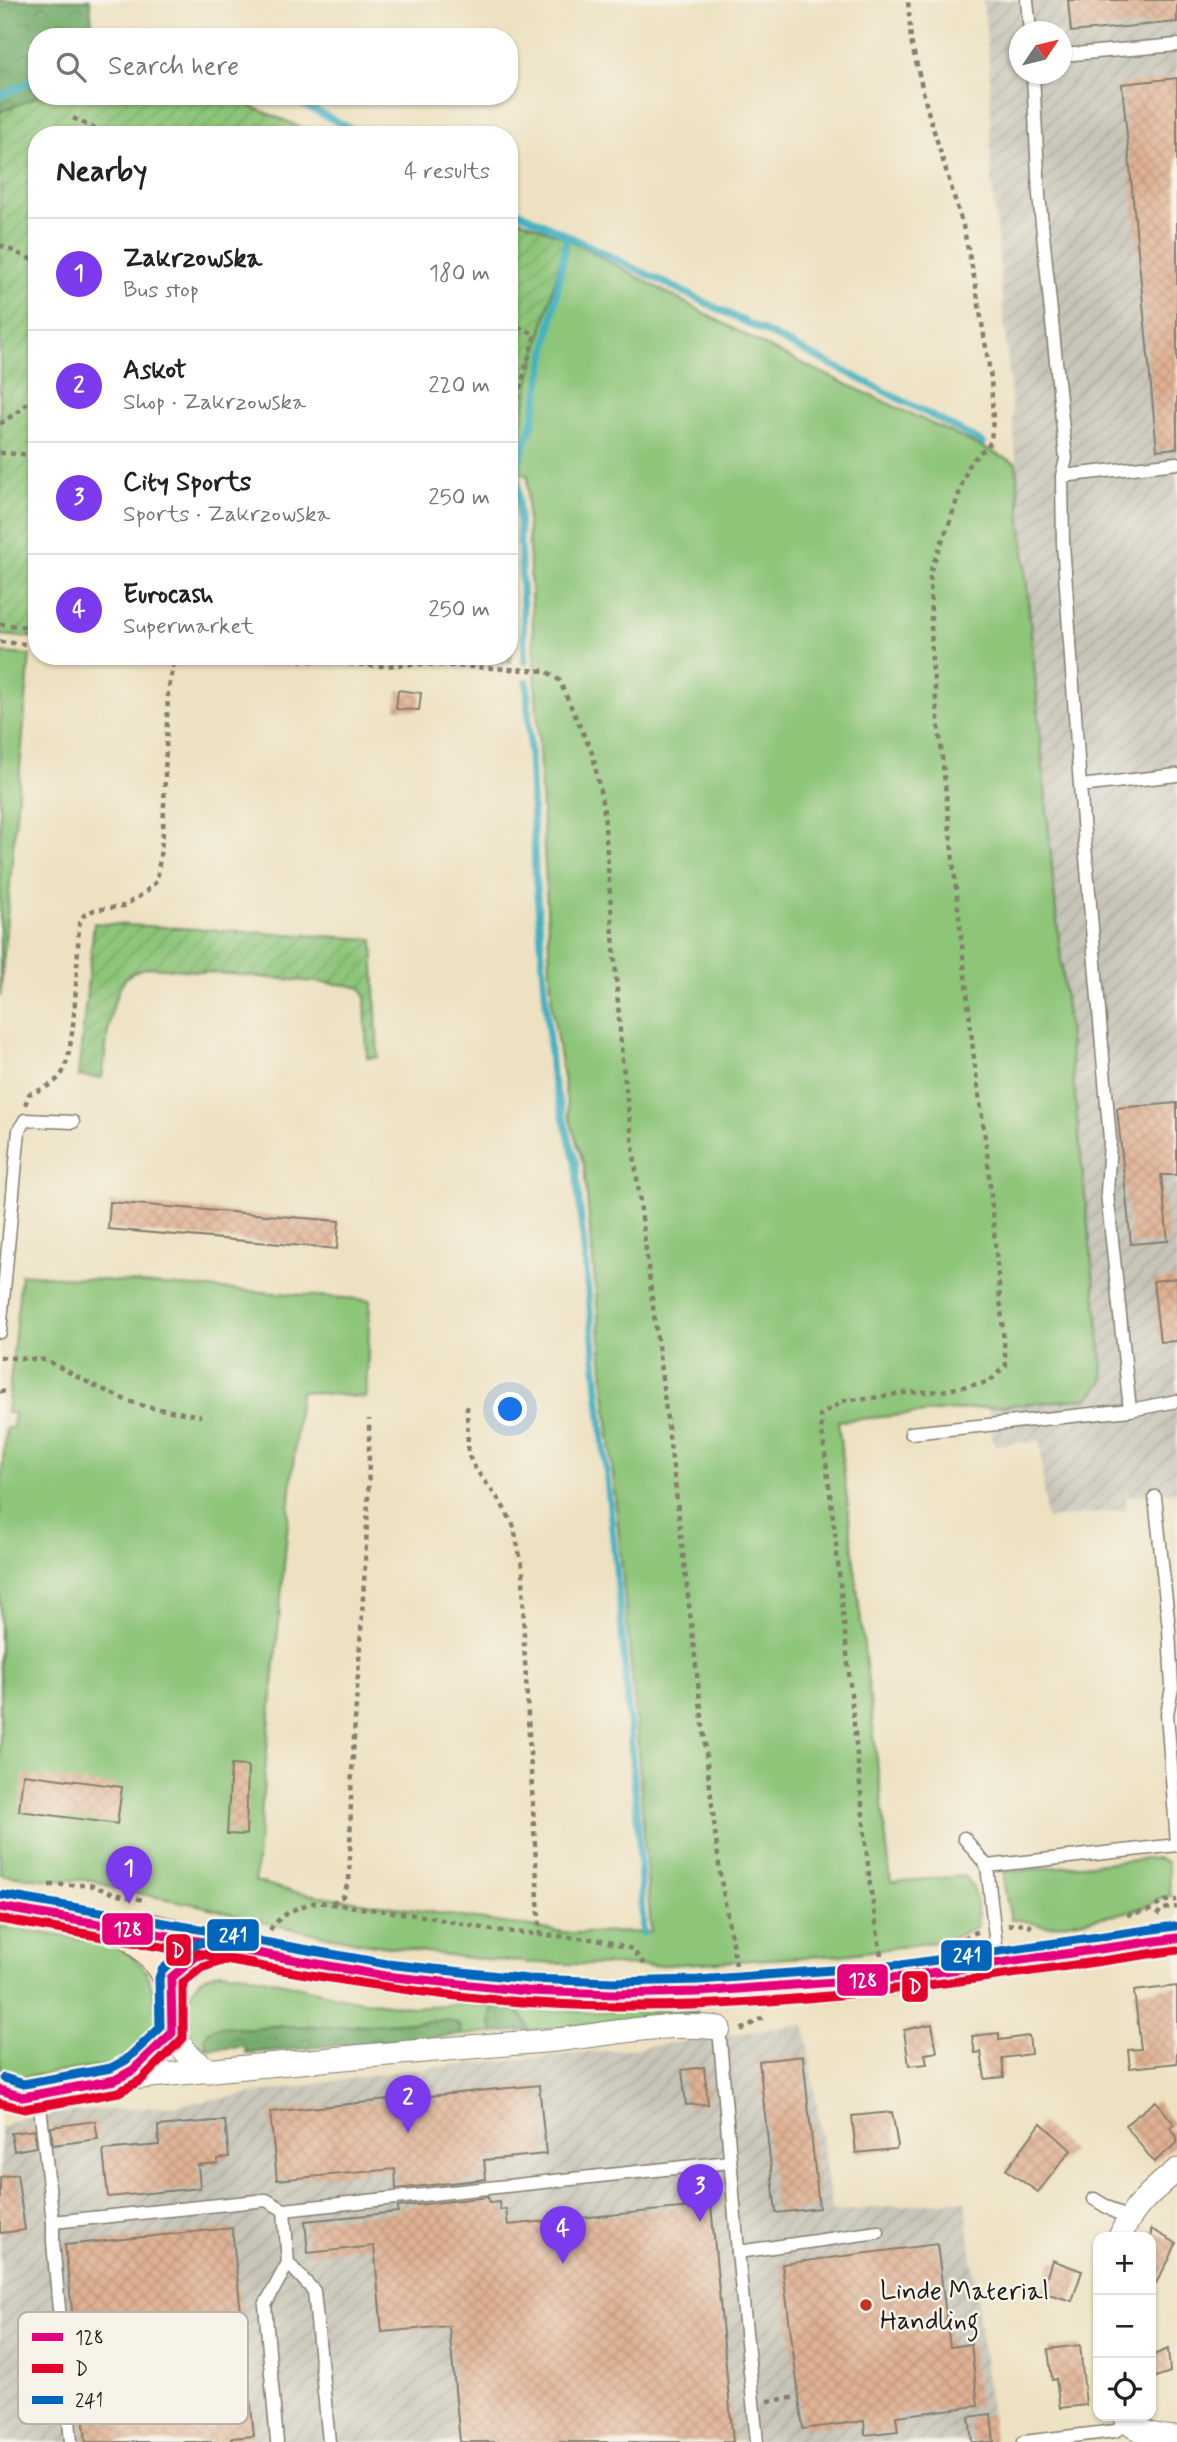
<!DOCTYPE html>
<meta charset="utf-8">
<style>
:root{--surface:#fff;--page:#f2f2f2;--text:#222;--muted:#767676;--line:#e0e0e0;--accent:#7c3aed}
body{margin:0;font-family:Mynerve,sans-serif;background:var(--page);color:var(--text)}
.controls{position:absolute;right:21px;bottom:21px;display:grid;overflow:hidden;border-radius:14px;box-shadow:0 2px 5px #0004}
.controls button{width:63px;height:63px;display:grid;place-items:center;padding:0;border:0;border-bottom:2px solid var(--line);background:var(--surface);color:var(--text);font:35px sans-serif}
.compass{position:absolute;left:1009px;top:21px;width:63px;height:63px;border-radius:50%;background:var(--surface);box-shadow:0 2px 5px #0004;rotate:55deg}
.you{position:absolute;left:511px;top:1410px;width:24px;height:24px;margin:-18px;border:5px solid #fff;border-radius:50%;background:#1a73e8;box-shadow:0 0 0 10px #1a73e833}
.badge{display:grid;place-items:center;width:46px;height:46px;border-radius:50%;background:var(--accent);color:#fff;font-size:23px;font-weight:700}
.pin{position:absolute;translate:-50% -58px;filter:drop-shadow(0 2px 4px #0008)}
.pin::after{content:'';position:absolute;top:37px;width:24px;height:21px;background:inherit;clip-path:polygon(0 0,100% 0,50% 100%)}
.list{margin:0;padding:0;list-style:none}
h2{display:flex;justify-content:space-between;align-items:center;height:91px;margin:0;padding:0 28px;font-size:30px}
h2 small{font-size:23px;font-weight:400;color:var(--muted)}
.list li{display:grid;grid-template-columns:46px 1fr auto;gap:21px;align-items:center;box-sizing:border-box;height:112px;padding:0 28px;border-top:2px solid var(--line)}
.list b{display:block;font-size:26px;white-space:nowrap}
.list p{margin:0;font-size:23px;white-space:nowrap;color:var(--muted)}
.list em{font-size:23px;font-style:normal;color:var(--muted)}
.icon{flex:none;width:38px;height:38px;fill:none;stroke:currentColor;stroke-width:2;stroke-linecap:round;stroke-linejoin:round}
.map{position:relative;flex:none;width:1177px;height:2442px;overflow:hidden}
.search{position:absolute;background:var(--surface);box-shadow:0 2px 5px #0004;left:28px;top:28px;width:490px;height:77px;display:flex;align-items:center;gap:18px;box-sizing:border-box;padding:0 24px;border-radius:28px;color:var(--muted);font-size:26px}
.panel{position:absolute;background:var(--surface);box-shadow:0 2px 5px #0004;left:28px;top:126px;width:490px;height:539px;border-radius:28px}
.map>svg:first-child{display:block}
.industrial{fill:url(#industrial-furrows);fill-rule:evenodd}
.grass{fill:#8dc579;stroke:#54704a;stroke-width:2}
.forest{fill:url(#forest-crowns);stroke:#476342;stroke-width:2}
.garden{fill:url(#garden-furrows);stroke:#54704a;stroke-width:2}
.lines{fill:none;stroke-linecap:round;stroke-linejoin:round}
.stream{stroke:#44b1c1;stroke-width:7}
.building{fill:url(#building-cross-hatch)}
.lane-casing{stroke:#847e6e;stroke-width:15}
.street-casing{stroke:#847e6e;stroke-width:25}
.secondary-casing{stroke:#847e6e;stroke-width:36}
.path{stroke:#847e6e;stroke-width:4.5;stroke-dasharray:5 5;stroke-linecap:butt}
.lane{stroke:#fff;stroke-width:12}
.street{stroke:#fff;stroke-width:23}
.secondary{stroke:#fce5cf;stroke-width:33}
.bus-1-casing{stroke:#f7f3e8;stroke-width:14}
.bus-2-casing{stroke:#f7f3e8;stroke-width:14}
.bus-3-casing{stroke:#f7f3e8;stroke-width:14}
.bus-1{stroke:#e5007d;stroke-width:9}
.bus-2{stroke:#e4002b;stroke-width:9}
.bus-3{stroke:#0065bd;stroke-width:9}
.poi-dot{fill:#c8321e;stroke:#f7f3e8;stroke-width:2.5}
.labels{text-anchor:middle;stroke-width:5;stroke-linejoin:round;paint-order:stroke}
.poi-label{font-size:26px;fill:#1c1c1c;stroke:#f7f3e8;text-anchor:start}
.key{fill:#f7f3e8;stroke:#b5b2ab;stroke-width:2}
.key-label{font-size:19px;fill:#1c1c1c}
.line-badge{stroke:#f7f3e8;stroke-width:2.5}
.badge-label{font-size:19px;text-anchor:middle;font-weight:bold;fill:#fff}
</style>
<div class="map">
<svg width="1177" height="2442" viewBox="0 0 1177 2442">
<defs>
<pattern id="industrial-furrows" width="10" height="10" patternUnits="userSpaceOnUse" patternTransform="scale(1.75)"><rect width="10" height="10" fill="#c7c4b8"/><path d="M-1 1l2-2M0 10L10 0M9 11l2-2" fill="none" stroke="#aaa89e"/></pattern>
<pattern id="forest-crowns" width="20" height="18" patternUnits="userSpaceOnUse" patternTransform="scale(1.75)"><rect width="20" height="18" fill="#72aa69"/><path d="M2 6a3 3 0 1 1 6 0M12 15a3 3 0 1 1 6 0" fill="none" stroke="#5d8a56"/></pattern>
<pattern id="garden-furrows" width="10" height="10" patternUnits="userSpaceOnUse" patternTransform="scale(1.75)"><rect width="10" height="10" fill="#8dc579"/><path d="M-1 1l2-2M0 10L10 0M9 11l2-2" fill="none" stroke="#79a968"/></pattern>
<pattern id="building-cross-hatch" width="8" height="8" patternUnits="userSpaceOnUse" patternTransform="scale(1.75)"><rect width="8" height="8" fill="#e0b193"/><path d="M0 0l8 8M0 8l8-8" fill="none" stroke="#c0987e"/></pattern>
</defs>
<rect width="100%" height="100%" fill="#f7f3e8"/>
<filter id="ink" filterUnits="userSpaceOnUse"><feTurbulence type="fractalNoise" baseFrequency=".0143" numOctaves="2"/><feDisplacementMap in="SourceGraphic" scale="14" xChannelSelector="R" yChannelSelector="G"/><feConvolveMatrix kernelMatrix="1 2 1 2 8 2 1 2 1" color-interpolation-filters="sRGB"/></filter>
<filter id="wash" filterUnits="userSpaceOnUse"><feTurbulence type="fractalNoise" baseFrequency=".00686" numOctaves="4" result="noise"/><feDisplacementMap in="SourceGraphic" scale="28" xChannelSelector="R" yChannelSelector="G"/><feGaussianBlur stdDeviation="1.57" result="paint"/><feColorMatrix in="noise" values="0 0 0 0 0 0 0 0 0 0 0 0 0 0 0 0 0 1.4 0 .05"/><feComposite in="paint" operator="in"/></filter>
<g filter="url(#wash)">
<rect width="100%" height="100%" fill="#ede1c1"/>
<g class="industrial">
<path d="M 983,0 L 1177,0 L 1177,1491 L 1126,1496 L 1127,1510 L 1046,1519 L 1040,1441 L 994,1445 L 988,1407 L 1089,1398 L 1055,901 L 991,169 L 990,73 ZM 1020,32 L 1062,32 L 1062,74 L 1020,74 Z"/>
<path d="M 805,2024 L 832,2212 L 965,2200 L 994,2442 L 0,2442 L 0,2128 L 28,2115 L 171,2106 L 408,2070 L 639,2048 Z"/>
</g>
<g class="grass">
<path d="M 566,238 L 767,347 L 1016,463 L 1055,901 L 1104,1380 L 1089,1398 L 838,1421 L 891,1882 L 965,1876 C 978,1891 977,1906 978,1926 L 949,1940 L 842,1955 L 646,1966 L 535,1963 L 469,1958 L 368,1944 L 279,1926 L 198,1905 L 116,1889 L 93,1880 L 49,1880 L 0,1874 L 0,1495 L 6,1428 L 13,1428 L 14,1413 L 7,1413 L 21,1274 L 370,1300 L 366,1398 L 300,1391 L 255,1881 L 294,1892 L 571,1933 L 651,1932 L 635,1707 L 584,1166 L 569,1116 L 552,1007 L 527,512 L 528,476 L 511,469 L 534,361 Z"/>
<path d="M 0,653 L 30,655 L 0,997 Z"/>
<path d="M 1158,1858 L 1167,1862 L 1171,1896 L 1157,1899 L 1149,1906 L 1114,1915 L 1049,1926 C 1035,1926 1025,1918 1011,1920 L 1004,1886 L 1004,1872 Z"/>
<path d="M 0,1926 L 114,1945 C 142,1959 155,1977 154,2009 L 159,2011 L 158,2029 L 124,2063 L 9,2079 L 0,2078 Z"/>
<path d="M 220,1971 L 246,1974 L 349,1999 L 411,2007 L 465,2004 L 499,2007 L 492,2010 L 490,2022 L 495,2033 L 459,2035 L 461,2030 L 448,2020 L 335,2027 L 272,2026 L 251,2030 L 227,2026 L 206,2045 L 208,2049 C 201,2046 195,2043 190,2037 C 181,2023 188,1990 200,1980 C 206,1975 213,1974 220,1971 Z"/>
<path d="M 511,2008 L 590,2012 L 697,2010 L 696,2015 L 529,2030 L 522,2014 Z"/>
</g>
<g class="forest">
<path d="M 0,0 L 90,0 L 93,37 L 37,37 L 37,96 L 39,96 L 0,112 Z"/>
<path d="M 499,2007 C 516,2009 523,2013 529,2030 L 495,2033 C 491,2024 489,2019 492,2010 Z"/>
<path d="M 448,2020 L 458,2024 L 462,2030 L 459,2035 L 246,2053 L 245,2047 L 208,2049 L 205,2037 L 209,2031 L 215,2028 L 228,2026 L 251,2030 L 272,2026 L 335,2027 Z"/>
</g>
<g class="garden">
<path d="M 39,96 L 227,96 L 319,135 L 37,135 L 37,638 L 0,635 L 0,112 Z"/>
<path d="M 509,215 L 566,238 L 534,361 L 509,481 Z"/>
<path d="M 509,622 L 511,662 L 390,656 L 509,656 Z"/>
<path d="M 94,923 L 373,939 L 378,1057 L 367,1058 L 365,996 L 361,988 L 348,985 L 152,967 C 143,968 134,970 127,977 C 108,997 107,1049 102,1078 L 78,1076 Z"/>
</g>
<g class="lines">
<g class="stream">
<path d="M 128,37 C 142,33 156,30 169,37"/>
<path d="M 0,96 L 37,79"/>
<path d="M 286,96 L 364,135"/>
<path d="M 509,207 C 668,285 828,360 983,443"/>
<path d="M 525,662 L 517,467 L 533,422 L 567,236"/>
<path d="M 527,681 L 535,870 L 552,1076 L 575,1160 L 620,1608 L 639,1840 L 643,1933"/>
</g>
</g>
<g id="blocks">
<g class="building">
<path d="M 1068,0 L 1177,0 L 1177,22 L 1071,32 Z"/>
<path d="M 1177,78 L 1177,448 L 1157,450 L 1122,84 Z"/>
<path d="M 398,690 L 421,693 L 419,710 L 396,709 Z"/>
<path d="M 1177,1103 L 1177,1175 L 1161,1175 L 1168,1241 L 1131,1244 L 1117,1108 Z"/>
<path d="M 110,1202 L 339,1221 L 337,1249 L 108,1229 Z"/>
<path d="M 1177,1278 L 1177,1341 L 1160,1342 L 1153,1281 Z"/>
<path d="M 231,1765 L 248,1766 L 246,1835 L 227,1834 Z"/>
<path d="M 23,1774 L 122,1787 L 117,1824 L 19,1811 Z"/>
<path d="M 1177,1986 L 1177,2063 L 1130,2068 L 1128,2050 L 1141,2049 L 1134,1991 Z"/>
<path d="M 932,2024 L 937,2052 L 925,2054 L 927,2064 L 909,2066 L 904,2030 Z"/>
<path d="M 999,2033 L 999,2040 L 1029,2036 L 1031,2054 L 1002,2058 L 1004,2077 L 985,2079 L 981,2052 L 975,2053 L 972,2036 Z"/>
<path d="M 803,2056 L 819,2208 L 776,2213 L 759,2061 Z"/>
<path d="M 704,2067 L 708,2104 L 686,2105 L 682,2070 Z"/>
<path d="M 539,2085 L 546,2154 L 484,2160 L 486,2179 L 396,2189 L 395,2169 L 277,2180 L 270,2112 Z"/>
<path d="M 1156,2101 L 1174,2124 L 1170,2127 L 1177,2137 L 1177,2143 L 1154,2162 L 1125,2125 Z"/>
<path d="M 892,2112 L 898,2146 L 895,2149 L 856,2153 L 852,2116 Z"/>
<path d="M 95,2121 L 98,2139 L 53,2145 L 51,2127 Z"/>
<path d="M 214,2121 L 225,2121 L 229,2157 L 218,2159 L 218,2163 L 198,2165 L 200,2188 L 108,2197 L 103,2150 L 159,2145 L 158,2126 Z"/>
<path d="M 1041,2123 L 1071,2150 L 1038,2192 L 1006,2170 Z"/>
<path d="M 34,2130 L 36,2147 L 14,2151 L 11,2133 Z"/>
<path d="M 17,2174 L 25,2230 L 0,2233 L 0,2177 Z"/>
<path d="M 488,2197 L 489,2203 L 499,2202 L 500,2210 L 506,2209 L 508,2225 L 711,2205 L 733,2442 L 460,2442 L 449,2326 L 382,2332 L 374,2246 L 308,2253 L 305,2221 L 398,2212 L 398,2207 Z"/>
<path d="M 232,2228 L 254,2436 L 232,2438 L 230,2442 L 86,2442 L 65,2245 Z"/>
<path d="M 1151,2229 L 1176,2243 L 1170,2258 L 1151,2292 Z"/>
<path d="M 937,2244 L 950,2347 L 971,2344 L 978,2406 L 896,2416 L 898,2431 L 865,2435 L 864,2421 L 803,2429 L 782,2264 Z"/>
<path d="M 1052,2260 L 1082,2271 L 1072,2301 L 1042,2292 Z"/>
<path d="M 1080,2345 L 1086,2405 L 1060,2408 L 1056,2379 L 1052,2380 L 1048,2349 Z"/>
<path d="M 1168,2349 L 1170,2372 L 1151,2379 L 1151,2356 Z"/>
<path d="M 991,2414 L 994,2442 L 972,2442 L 969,2417 Z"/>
</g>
</g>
</g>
<g filter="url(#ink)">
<use href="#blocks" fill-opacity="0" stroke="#847e6e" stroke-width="2"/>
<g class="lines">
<g class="lane-casing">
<g id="lane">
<path d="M 1027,0 L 1030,32"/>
<path d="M 1062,55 L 1177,45"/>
<path d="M 1033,74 L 1039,195 L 1066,459 L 1062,476 L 1063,543 L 1080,786 L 1110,1140 L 1107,1193 L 1130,1410 L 1177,1401"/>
<path d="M 1062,476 L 1177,463"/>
<path d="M 1080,786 L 1177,775"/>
<path d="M 0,1332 L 19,1130 L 25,1120 L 73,1122"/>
<path d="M 911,1433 L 1130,1410"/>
<path d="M 1155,1497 L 1169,1629 L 1172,1688 L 1167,1714 L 1177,1843"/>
<path d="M 964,1838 L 987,1866 L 998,1963"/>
<path d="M 987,1866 L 1177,1845"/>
<path d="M 719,2028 L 738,2252 L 757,2442"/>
<path d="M 39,2097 L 53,2222"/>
<path d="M 1094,2199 L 1127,2219"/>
<path d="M 284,2210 L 730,2162"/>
<path d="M 738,2252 L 878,2232"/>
<path d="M 71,2442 L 53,2242 L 53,2222 L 266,2200 L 284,2210 L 288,2263 L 314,2291 L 329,2442"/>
<path d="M 277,2442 L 265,2305 L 288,2263"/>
<path d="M 1024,2442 L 1115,2431 L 1130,2423"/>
</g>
</g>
<g class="street-casing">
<g id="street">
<path d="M 172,2033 L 188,2055 L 209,2071"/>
<path d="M 122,2079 C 263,2065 404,2052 545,2041 C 603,2036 662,2021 719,2028"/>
<path d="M 1120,2237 C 1131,2208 1154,2189 1177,2170"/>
<path d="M 1125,2416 C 1135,2433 1159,2437 1177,2438"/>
</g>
</g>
<g class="secondary-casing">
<g id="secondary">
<path d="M 0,1907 L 126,1928 L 149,1930 C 302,1964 457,1993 614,1994 C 711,1994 809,1989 905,1977 C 996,1965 1086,1950 1177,1938"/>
<path d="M 0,2090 L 23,2097 L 115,2080 L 133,2070 L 172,2033 L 171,1978 L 155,1955 L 126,1928"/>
</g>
</g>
<g class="path">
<path d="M 73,118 L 107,135"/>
<path d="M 0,245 L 37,262"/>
<path d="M 509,323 L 535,334 L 509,429"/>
<path d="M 0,424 L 19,411 L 37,393"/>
<path d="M 0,453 L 37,455"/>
<path d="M 0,624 L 37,628"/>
<path d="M 0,642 L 37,645"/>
<path d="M 239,656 L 378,666 L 419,664 L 546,671 L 559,680 L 593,755 L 604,812 L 622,1058 L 674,1475 L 720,1874 L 736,1966"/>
<path d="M 25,1105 L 29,1094 C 40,1090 54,1085 61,1075 C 76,1055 77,954 79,925 L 84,915 L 94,910 L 124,906 L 143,894 L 157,881 L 163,832 L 168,693 L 175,656"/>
<path d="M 0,1357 L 46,1360 L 93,1385 L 128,1401 L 147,1407 L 201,1416"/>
<path d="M 0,1391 L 6,1392"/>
<path d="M 467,1406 L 468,1454 L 476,1470 L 500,1501 L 513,1524 L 523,1570 L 524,1643 L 540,1936"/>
<path d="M 49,1885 L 90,1885 L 118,1895 L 144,1900"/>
<path d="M 332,1903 L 343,1896 L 349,1881 C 351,1845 350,1809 352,1773 C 358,1656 370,1537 369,1419"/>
<path d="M 1127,1915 L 1150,1910 L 1165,1901 L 1177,1900"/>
<path d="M 1157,1915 L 1162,1909 L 1177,1907"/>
<path d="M 1008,1925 L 1023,1923 L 1036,1929"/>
<path d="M 270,1930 C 280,1914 299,1906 317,1902 L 423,1916 L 492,1930 L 601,1940 L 632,1949 L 648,1968"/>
<path d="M 955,1942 L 979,1931"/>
<path d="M 881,1955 L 870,1885 L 835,1533 L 820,1415 L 846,1400 L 866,1399 L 903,1393 L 941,1391 L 989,1382 L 1006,1365 L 987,1152 L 974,1059 L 932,661 L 930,572 L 950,521 L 968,466 L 980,452 L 987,448 L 991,441 L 993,419 L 991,378 L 975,281 L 963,226 L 927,108 L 911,41 L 908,0"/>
<path d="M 741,2030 L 764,2017"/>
<path d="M 768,2401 L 799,2397"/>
</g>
<use href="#lane" class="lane"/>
<use href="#street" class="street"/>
<use href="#secondary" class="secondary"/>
<g class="bus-1-casing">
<g id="bus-1">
<path d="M 0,1907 L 255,1951"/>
<path d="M 0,2090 L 23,2097 L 115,2080 L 133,2070 L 172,2033 L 171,1978 L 195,1957 L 224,1947 L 385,1976 L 527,1991 L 614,1994 L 699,1992 L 902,1977 L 1177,1938"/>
</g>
</g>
<g class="bus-2-casing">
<g id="bus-2">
<path d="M 0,1919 L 253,1963"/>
<path d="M 0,2103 L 24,2109 L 119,2092 L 141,2080 L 183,2038 L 183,1983 L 201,1968 L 225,1960 C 354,1983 482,2005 614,2006 C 802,2008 991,1977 1177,1950"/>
</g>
</g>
<g class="bus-3-casing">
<g id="bus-3">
<path d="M 2,1895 L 257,1939"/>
<path d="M 4,2078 L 24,2084 L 111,2068 L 126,2060 L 160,2028 L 159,1978 L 162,1970 L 188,1947 L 224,1935 L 387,1964 L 528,1979 L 614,1982 L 698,1980 L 901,1965 L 1175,1926"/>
</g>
</g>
<use href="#bus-1" class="bus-1"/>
<use href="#bus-2" class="bus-2"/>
<use href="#bus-3" class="bus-3"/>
</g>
</g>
<circle class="poi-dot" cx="866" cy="2305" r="7"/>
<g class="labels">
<g class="poi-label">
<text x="880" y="2299">Linde Material<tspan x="880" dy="30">Handling</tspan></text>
</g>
</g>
<rect x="18" y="2312" width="230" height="112" rx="10" class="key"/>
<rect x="32" y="2333" width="31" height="8" fill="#e5007d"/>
<rect x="32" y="2364" width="31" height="9" fill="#e4002b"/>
<rect x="32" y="2396" width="31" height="8" fill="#0065bd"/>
<g class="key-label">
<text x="75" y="2344">128</text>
<text x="75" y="2375">D</text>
<text x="75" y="2407">241</text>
</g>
<g class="line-badge">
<rect x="101" y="1912" width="53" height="34" rx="7" fill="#e5007d"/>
<rect x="206" y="1918" width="54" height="34" rx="7" fill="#0065bd"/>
<rect x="165" y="1933" width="27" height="34" rx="7" fill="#e4002b"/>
<rect x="940" y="1939" width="53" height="33" rx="7" fill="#0065bd"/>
<rect x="836" y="1963" width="53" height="34" rx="7" fill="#e5007d"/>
<rect x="901" y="1970" width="28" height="33" rx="7" fill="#e4002b"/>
</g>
<g class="badge-label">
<text x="128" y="1936">128</text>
<text x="233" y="1942">241</text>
<text x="178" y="1957">D</text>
<text x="967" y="1962">241</text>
<text x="863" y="1987">128</text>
<text x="915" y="1993">D</text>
</g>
</svg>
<div class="controls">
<button>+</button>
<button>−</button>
<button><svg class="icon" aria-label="locate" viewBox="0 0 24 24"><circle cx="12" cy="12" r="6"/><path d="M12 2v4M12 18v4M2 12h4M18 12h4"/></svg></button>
</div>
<svg class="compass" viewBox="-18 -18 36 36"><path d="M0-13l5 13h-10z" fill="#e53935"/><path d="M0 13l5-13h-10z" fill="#767676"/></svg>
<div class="you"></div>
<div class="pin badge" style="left:129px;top:1904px">1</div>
<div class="pin badge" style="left:408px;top:2133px">2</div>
<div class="pin badge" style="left:700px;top:2222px">3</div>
<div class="pin badge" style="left:563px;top:2264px">4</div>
<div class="search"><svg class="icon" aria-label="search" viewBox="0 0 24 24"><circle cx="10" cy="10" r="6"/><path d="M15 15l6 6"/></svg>Search here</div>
<section class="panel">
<h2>Nearby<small>4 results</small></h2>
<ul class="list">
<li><span class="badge">1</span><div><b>Zakrzowska</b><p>Bus stop</p></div><em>180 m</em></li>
<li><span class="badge">2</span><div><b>Askot</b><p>Shop · Zakrzowska</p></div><em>220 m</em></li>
<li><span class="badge">3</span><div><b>City Sports</b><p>Sports · Zakrzowska</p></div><em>250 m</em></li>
<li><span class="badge">4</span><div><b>Eurocash</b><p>Supermarket</p></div><em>250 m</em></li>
</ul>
</section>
</div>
